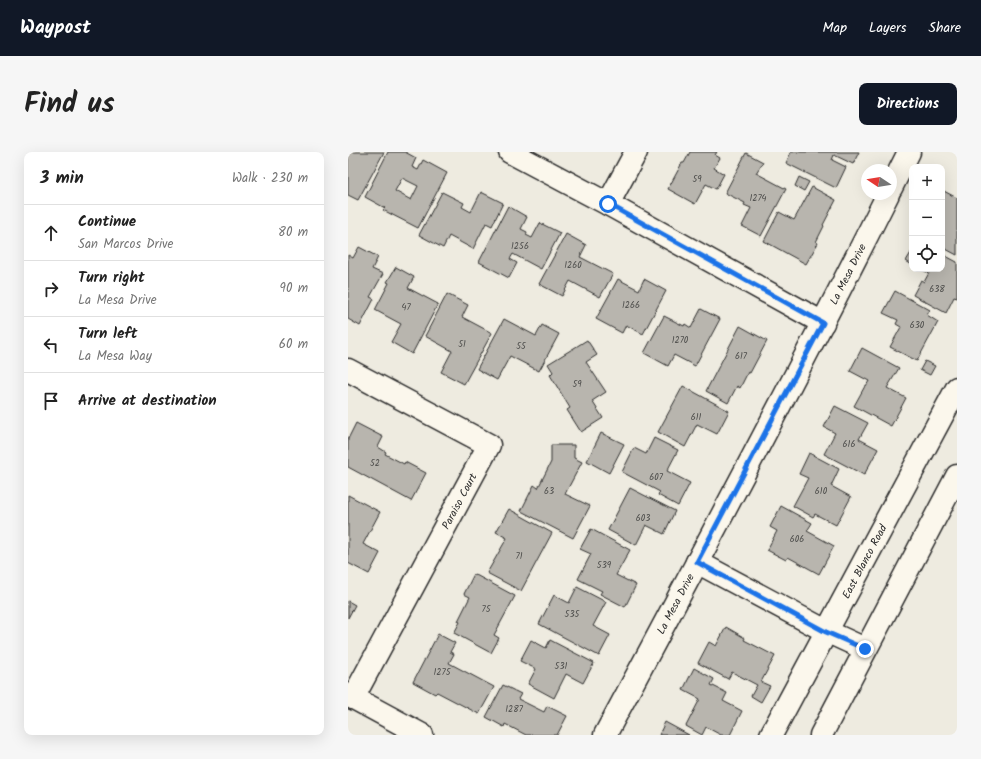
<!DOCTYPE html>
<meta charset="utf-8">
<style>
:root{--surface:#fff;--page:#f6f6f6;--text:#222;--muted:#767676;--line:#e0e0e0;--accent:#111827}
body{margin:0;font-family:Kalam,sans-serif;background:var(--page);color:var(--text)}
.controls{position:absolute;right:12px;top:12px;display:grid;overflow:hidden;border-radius:8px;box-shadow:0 4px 16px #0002}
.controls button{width:36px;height:36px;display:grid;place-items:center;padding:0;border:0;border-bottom:1px solid var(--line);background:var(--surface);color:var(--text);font:20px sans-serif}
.compass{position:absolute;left:513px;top:12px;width:36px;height:36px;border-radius:50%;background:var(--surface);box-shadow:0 4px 16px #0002;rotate:282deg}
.stop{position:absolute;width:12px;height:12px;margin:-9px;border:3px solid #1a73e8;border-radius:50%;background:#fff}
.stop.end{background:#1a73e8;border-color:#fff;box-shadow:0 1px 4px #0008}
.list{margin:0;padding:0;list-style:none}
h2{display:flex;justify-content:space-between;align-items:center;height:52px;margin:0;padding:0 16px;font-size:17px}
h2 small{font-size:13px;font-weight:400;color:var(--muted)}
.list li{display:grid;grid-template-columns:26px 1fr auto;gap:12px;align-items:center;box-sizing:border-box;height:56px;padding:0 16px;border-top:1px solid var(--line)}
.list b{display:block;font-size:15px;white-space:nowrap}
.list p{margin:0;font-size:13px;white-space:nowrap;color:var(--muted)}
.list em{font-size:13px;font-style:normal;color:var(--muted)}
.icon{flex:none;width:22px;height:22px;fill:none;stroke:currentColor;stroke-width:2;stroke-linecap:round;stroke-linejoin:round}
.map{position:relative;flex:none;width:609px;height:583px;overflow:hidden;border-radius:8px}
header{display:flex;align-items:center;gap:24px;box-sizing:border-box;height:56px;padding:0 20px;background:var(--accent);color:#fff}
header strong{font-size:19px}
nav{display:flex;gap:22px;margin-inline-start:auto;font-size:14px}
.intro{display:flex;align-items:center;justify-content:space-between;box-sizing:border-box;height:96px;padding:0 24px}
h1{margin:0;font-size:28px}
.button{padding:10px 18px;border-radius:8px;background:var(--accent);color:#fff;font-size:14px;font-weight:700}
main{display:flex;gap:24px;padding:0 24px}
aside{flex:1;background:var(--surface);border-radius:8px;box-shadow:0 4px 16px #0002}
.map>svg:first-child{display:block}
.building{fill:#b8b5ae;stroke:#2b2b2b;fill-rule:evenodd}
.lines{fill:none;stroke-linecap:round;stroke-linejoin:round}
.minor-casing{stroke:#2b2b2b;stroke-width:25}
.highway-casing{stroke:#2b2b2b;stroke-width:25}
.minor{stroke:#fbf7ec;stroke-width:22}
.highway{stroke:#fbf7ec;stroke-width:22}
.route{stroke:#1a73e8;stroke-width:5}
.labels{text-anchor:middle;stroke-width:4;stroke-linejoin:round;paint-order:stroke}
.number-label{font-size:9px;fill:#4e4e4c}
.street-label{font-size:11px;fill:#2b2b2b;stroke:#fbf7ec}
</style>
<header>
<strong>Waypost</strong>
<nav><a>Map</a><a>Layers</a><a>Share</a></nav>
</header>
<div class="intro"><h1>Find us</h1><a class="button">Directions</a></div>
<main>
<aside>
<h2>3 min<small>Walk · 230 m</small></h2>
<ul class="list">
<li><svg class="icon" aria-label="ahead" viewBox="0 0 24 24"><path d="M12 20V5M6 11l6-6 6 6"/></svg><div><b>Continue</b><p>San Marcos Drive</p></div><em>80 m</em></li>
<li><svg class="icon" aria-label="right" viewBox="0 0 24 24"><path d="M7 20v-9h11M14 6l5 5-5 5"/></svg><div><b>Turn right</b><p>La Mesa Drive</p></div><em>90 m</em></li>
<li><svg class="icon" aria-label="left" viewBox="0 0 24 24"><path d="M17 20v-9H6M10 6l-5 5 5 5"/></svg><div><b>Turn left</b><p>La Mesa Way</p></div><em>60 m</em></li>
<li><svg class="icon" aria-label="arrive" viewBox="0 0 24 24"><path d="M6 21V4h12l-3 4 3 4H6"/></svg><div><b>Arrive at destination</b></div></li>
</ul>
</aside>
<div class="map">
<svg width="609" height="583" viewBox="0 0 609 583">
<rect width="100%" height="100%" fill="#eeebe0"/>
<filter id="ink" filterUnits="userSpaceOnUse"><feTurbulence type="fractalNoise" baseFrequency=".025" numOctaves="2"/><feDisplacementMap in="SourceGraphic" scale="8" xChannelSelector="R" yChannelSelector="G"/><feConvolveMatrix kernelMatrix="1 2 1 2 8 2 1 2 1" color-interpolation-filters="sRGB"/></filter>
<g filter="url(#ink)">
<g class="building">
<path d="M 0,0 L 36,0 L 10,48 L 0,43 Z"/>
<path d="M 40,0 L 57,0 L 68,6 L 64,15 L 70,18 L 75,8 L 99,21 L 70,76 L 35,58 L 37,56 L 17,45 ZM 54,26 L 70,34 L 63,48 L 47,39 Z"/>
<path d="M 342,0 L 369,0 L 367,3 L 372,6 L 366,16 L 376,22 L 368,37 L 358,32 L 347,52 L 320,37 L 334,11 L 336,11 Z"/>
<path d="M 443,0 L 511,0 L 505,12 L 486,3 L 484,8 L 498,15 L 488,36 L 438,11 Z"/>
<path d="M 398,1 L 415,10 L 408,21 L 438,37 L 413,84 L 394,74 L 403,56 L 396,53 L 397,51 L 377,41 Z"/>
<path d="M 451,25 L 461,30 L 456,39 L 447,34 Z"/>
<path d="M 464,35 L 488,48 L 475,73 L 476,74 L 468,90 L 470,91 L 458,112 L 416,89 L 431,60 L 446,68 Z"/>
<path d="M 594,38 L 609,46 L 609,103 L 594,95 Z"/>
<path d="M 94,40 L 116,51 L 114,55 L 123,60 L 133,40 L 155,51 L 144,74 L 138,71 L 125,97 L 101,84 L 95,96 L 71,83 Z"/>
<path d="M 160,54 L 179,65 L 173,77 L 179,80 L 178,83 L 184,86 L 192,71 L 212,81 L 193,117 L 165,102 L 162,107 L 169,111 L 161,126 L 131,110 Z"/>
<path d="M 218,82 L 238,93 L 232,105 L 265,122 L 252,145 L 222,129 L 214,144 L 191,132 Z"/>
<path d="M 11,95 L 30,105 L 24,117 L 35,122 L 22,145 L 26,147 L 12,174 L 0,167 L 0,103 L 5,106 Z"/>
<path d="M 564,99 L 564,113 L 558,109 Z"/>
<path d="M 594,102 L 609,110 L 609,146 L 606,145 L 598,161 L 565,143 L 573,128 L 576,130 L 581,121 L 572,117 L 594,117 Z"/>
<path d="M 48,115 L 66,125 L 60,136 L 90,152 L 64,202 L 43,190 L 53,172 L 27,158 L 41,131 L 39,130 Z"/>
<path d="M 270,127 L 291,138 L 296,127 L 318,139 L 295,182 L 278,173 L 274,181 L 248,167 Z"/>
<path d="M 547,139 L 582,158 L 579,163 L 590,170 L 569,209 L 542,195 L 553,175 L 548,172 L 550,168 L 535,161 Z"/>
<path d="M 99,142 L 120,153 L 114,165 L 144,181 L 116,232 L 93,220 L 104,199 L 77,184 Z"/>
<path d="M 353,157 L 372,167 L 347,214 L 326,203 L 320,214 L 296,201 L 316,164 L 336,174 L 337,172 L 343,176 Z"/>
<path d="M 156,167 L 188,184 L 194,173 L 211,182 L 191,219 L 162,204 L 149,228 L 129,217 Z"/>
<path d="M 392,174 L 419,189 L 402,221 L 400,220 L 392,236 L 389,234 L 380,251 L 358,239 Z"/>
<path d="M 239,188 L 249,203 L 238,210 L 258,240 L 244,249 L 255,266 L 233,280 L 219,258 L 222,256 L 202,223 L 205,220 L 200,212 Z"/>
<path d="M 514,196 L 551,216 L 539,236 L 558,246 L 543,274 L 506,254 L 517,234 L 518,234 L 521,229 L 502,219 Z"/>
<path d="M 577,209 L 587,214 L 582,223 L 572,218 Z"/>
<path d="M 335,234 L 381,259 L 369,282 L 349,272 L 337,295 L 310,280 Z"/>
<path d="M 487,254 L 520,271 L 511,287 L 530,297 L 516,323 L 476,302 L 487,281 L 476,275 Z"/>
<path d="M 8,271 L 35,285 L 30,295 L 38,300 L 37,302 L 56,312 L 57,310 L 78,321 L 63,349 L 0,315 L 0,287 Z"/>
<path d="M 253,281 L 276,292 L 261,321 L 239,309 Z"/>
<path d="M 306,286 L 330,298 L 319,319 L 342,331 L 330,354 L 310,343 L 312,340 L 274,320 L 286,296 L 298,302 Z"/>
<path d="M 203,293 L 226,293 L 226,306 L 234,310 L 217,342 L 242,354 L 225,386 L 173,359 L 186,333 L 190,336 L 203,310 Z"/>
<path d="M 461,301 L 491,317 L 483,334 L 503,345 L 488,373 L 467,362 L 465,365 L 445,354 L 460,326 L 451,322 Z"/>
<path d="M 282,336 L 327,359 L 316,382 L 298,373 L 288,393 L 260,378 Z"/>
<path d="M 0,343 L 32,360 L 15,392 L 32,401 L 21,422 L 0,411 Z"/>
<path d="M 433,354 L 464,371 L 459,379 L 486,394 L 471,422 L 440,405 L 438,408 L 419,398 L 429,379 L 422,375 Z"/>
<path d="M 161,357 L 204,381 L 173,439 L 139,421 L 159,386 L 148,380 Z"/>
<path d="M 243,377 L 282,398 L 268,423 L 288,433 L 277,455 L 252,442 L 254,439 L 230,427 L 243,402 L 232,397 Z"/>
<path d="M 126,422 L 167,444 L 146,483 L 151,486 L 143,501 L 106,481 L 112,470 L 110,469 L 122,445 L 116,442 Z"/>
<path d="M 229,435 L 258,450 L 245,474 L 262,483 L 251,504 L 191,472 L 206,443 L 221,451 Z"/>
<path d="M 0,449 L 7,453 L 0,466 Z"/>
<path d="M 378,475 L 397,486 L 396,488 L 427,504 L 413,530 L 422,534 L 413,550 L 403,544 L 409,533 L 384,520 L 380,527 L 350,511 L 361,490 L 368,494 Z"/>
<path d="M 90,482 L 107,491 L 102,500 L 106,502 L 101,511 L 146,535 L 131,562 L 89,540 L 87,542 L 65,530 Z"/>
<path d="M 183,488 L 198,496 L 202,488 L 246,511 L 235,531 L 218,522 L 206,546 L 180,532 L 188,517 L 172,509 Z"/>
<path d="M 346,516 L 366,527 L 363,533 L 379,541 L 375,549 L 394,559 L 382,583 L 373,583 L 358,575 L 354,583 L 338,574 L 352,547 L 335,538 Z"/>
<path d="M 155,533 L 173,542 L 170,547 L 196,560 L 199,554 L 219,564 L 209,583 L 178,583 L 157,572 L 156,575 L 138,565 Z"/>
<path d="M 317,570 L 341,583 L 311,583 Z"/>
</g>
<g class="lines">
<g class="minor-casing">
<g id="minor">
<path d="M 162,0 L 260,52 L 475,171"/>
<path d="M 543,36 L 561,0"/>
<path d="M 260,52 L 288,0"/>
<path d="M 0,218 L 141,293 L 5,546"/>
<path d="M 349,410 L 478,479 L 517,497"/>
<path d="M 0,543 L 74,583"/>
<path id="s1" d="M 257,583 C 353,404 449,224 540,42"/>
</g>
</g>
<g class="highway-casing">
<g id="highway">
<path id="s2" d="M 423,583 L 609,236"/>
<path d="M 473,583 L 609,324"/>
</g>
</g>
<use href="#minor" class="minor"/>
<use href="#highway" class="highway"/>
</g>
</g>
<g class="lines" filter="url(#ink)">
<path class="route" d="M 260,52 L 475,171 L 349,410 L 478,480 L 517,497"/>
</g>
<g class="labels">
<g class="number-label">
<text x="349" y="30">59</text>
<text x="410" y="49">1274</text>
<text x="172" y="97">1256</text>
<text x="225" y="116">1260</text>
<text x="589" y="140">638</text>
<text x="283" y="156">1266</text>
<text x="58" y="158">47</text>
<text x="569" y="176">630</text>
<text x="332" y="191">1270</text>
<text x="114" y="195">51</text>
<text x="173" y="197">55</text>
<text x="393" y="207">617</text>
<text x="229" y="235">59</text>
<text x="348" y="268">611</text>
<text x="501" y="295">616</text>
<text x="27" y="314">52</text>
<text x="308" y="328">607</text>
<text x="201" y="342">63</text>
<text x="473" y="342">610</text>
<text x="295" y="369">603</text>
<text x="449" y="390">606</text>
<text x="171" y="407">71</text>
<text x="256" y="416">539</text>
<text x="138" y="460">75</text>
<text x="224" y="465">535</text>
<text x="213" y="517">531</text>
<text x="94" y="523">1275</text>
<text x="166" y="560">1287</text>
</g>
<g class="street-label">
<text dy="4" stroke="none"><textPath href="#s1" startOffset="521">La Mesa Drive</textPath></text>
<text transform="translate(111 349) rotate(-62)" y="4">Paraiso Court</text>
<text dy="4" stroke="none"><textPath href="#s2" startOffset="197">East Blanco Road</textPath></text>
<text dy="4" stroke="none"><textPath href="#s1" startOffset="149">La Mesa Drive</textPath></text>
</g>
</g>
</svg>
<div class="controls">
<button>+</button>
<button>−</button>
<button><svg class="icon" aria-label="locate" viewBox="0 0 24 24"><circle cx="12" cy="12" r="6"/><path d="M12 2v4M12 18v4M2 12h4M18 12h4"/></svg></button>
</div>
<svg class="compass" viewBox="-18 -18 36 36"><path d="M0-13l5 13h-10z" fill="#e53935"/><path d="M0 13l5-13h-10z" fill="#767676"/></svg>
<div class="stop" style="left:260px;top:52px"></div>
<div class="stop end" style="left:517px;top:497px"></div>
</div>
</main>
